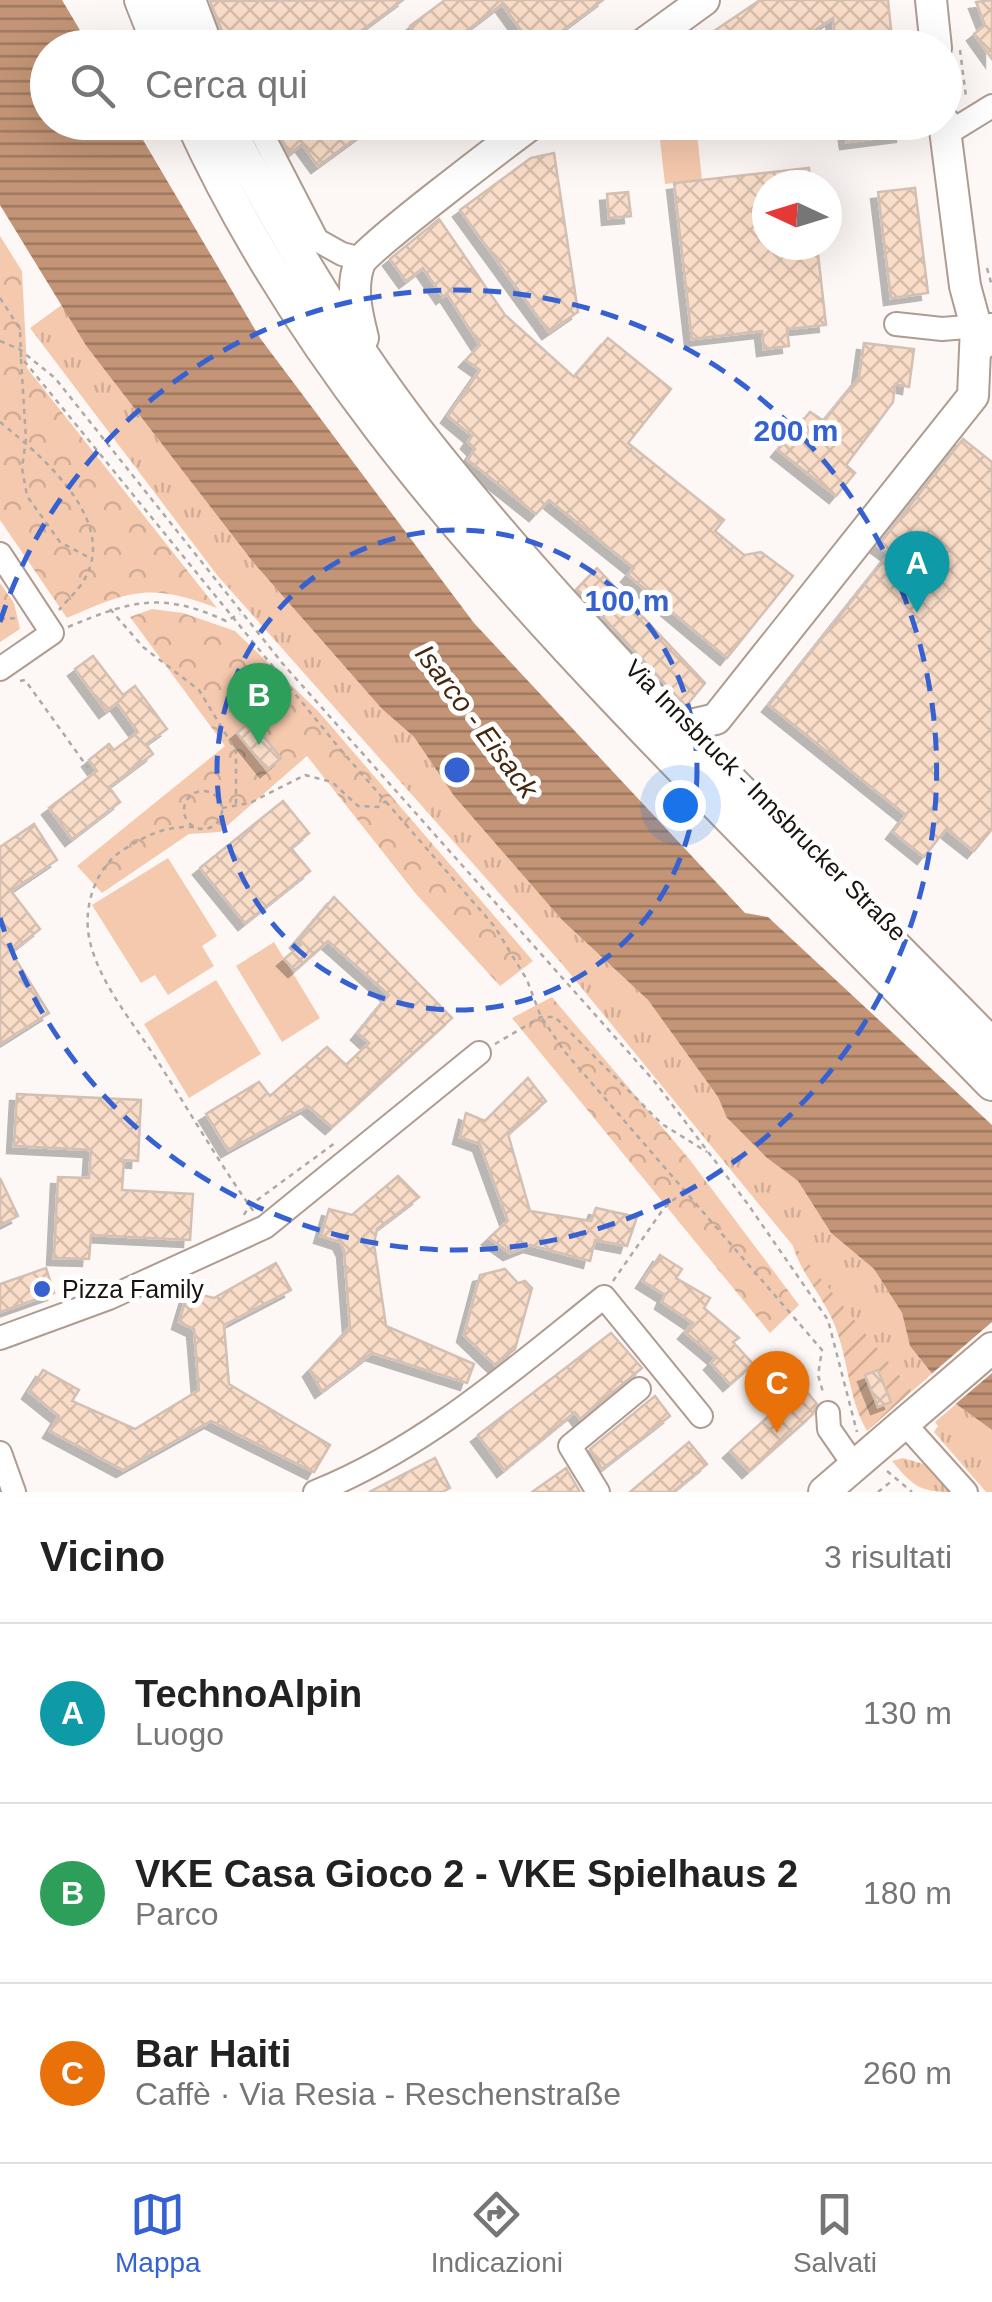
<!DOCTYPE html>
<html lang="it">
<meta charset="utf-8">
<style>
:root{--surface:#fff;--page:#f2f2f2;--text:#222;--muted:#767676;--line:#e0e0e0;--accent:#3661d1}
body{margin:0;font-family:Helvetica,sans-serif;background:var(--page);color:var(--text)}
.compass{position:absolute;left:752px;top:170px;width:90px;height:90px;border-radius:50%;background:var(--surface);box-shadow:0 10px 40px #0002;rotate:274deg}
.you{position:absolute;left:680px;top:805px;width:35px;height:35px;margin:-25px;border:8px solid #fff;border-radius:50%;background:#1a73e8;box-shadow:0 0 0 15px #1a73e833}
.badge{display:grid;place-items:center;width:65px;height:65px;border-radius:50%;background:var(--accent);color:#fff;font-size:32px;font-weight:700}
.pin{position:absolute;translate:-50% -82px;filter:drop-shadow(0 2px 5px #0008)}
.pin::after{content:'';position:absolute;top:52px;width:35px;height:30px;background:inherit;clip-path:polygon(0 0,100% 0,50% 100%)}
.list{margin:0;padding:0;list-style:none}
h2{display:flex;justify-content:space-between;align-items:center;height:130px;margin:0;padding:0 40px;font-size:42px}
h2 small{font-size:32px;font-weight:400;color:var(--muted)}
.list li{display:grid;grid-template-columns:65px 1fr auto;gap:30px;align-items:center;box-sizing:border-box;height:180px;padding:0 40px;border-top:2px solid var(--line)}
.list b{display:block;font-size:38px;white-space:nowrap}
.list p{margin:0;font-size:32px;white-space:nowrap;color:var(--muted)}
.list em{font-size:32px;font-style:normal;color:var(--muted)}
.icon{flex:none;width:55px;height:55px;fill:none;stroke:currentColor;stroke-width:2;stroke-linecap:round;stroke-linejoin:round}
.map{position:relative;flex:none;width:992px;height:1492px;overflow:hidden}
.search{position:absolute;background:var(--surface);box-shadow:0 10px 40px #0002;left:30px;right:30px;top:30px;height:110px;display:flex;align-items:center;gap:25px;box-sizing:border-box;padding:0 35px;border-radius:55px;color:var(--muted);font-size:38px}
.sheet{height:670px;background:var(--surface)}
nav{display:flex;justify-content:space-around;align-items:center;box-sizing:border-box;height:140px;border-top:2px solid var(--line);background:var(--surface);font-size:28px;color:var(--muted)}
nav a{display:grid;justify-items:center;gap:5px}
nav .on{color:var(--accent)}
.map>svg:first-child{display:block}
.grass{fill:url(#grass-tufts)}
.forest{fill:url(#forest-crowns)}
.garden{fill:url(#garden-furrows)}
.pitch{fill:#f5c9ad}
.water{fill:url(#water-rules)}
.pier{fill:#fdf8f6}
.building{fill:url(#building-cross-hatch);stroke:#d4c0b3;stroke-width:2.5;filter:url(#shadow)}
.lines{fill:none;stroke-linecap:round;stroke-linejoin:round}
.minor-casing{stroke:#af9c90;stroke-width:26}
.major-casing{stroke:#af9c90;stroke-width:34}
.highway-casing{stroke:#af9c90;stroke-width:36}
.path{stroke:#afa9a6;stroke-width:2.5;stroke-dasharray:5 5;stroke-linecap:butt}
.minor{stroke:#fff;stroke-width:22}
.major{stroke:#fff;stroke-width:30}
.highway{stroke:#fff;stroke-width:32}
.ring{fill:none;stroke:#3661d1;stroke-width:5;stroke-dasharray:18 12}
.poi-dot{fill:#3661d1;stroke:#fff;stroke-width:4}
.labels{text-anchor:middle;stroke-width:10;stroke-linejoin:round;paint-order:stroke}
.street-label{font-size:25px;fill:#19120e;stroke:#fff}
.poi-label{font-size:25px;fill:#19120e;stroke:#fff;text-anchor:start}
.water-label{font-size:28px;font-style:italic;fill:#45260e;stroke:#fff}
.centre{fill:#3661d1;stroke:#fff;stroke-width:5}
.ring-label{font-size:30px;text-anchor:middle;font-weight:bold;fill:#3661d1;stroke:#fff;stroke-width:10;stroke-linejoin:round;paint-order:stroke}
</style>
<div class="map">
<svg width="992" height="1492" viewBox="0 0 992 1492">
<defs>
<pattern id="grass-tufts" width="24" height="20" patternUnits="userSpaceOnUse" patternTransform="scale(2.5)"><rect width="24" height="20" fill="#f5c9ad"/><path d="M3 7l-1-3M5 7V3M7 7l1-3M15 17l-1-3M17 17v-4M19 17l1-3" fill="none" stroke="#d1ac94"/></pattern>
<pattern id="forest-crowns" width="20" height="18" patternUnits="userSpaceOnUse" patternTransform="scale(2.5)"><rect width="20" height="18" fill="#f5c9ad"/><path d="M2 6a3 3 0 1 1 6 0M12 15a3 3 0 1 1 6 0" fill="none" stroke="#d1ac94"/></pattern>
<pattern id="garden-furrows" width="10" height="10" patternUnits="userSpaceOnUse" patternTransform="scale(2.5)"><rect width="10" height="10" fill="#f5c9ad"/><path d="M-1 1l2-2M0 10L10 0M9 11l2-2" fill="none" stroke="#d1ac94"/></pattern>
<pattern id="water-rules" width="6" height="5" patternUnits="userSpaceOnUse" patternTransform="scale(2.5)"><rect width="6" height="5" fill="#c39576"/><path d="M0 2.5h6" fill="none" stroke="#9e785f"/></pattern>
<pattern id="building-cross-hatch" width="8" height="8" patternUnits="userSpaceOnUse" patternTransform="scale(2.5)"><rect width="8" height="8" fill="#faddc9"/><path d="M0 0l8 8M0 8l8-8" fill="none" stroke="#d6bdab"/></pattern>
<filter id="shadow"><feDropShadow dx="-7" dy="7" stdDeviation="0" flood-color="#0004"/></filter>
</defs>
<rect width="100%" height="100%" fill="#fdf8f6"/>
<g class="grass">
<path d="M 63,304 L 87,347 L 253,562 L 382,709 L 414,737 L 454,796 L 562,920 L 648,1000 L 718,1097 L 727,1118 L 767,1158 L 798,1181 L 831,1233 L 874,1269 L 902,1313 L 910,1346 L 932,1374 L 912,1391 L 562,964 L 217,575 L 30,328 Z"/>
<path d="M 956,1404 L 992,1430 L 992,1492 L 986,1492 L 934,1432 L 938,1426 L 935,1422 Z"/>
<path d="M 903,1458 L 927,1465 L 952,1492 C 919,1492 913,1486 892,1461 Z"/>
</g>
<g class="forest">
<path d="M 0,236 L 22,271 L 27,368 L 217,608 C 150,583 132,590 67,618 L 0,520 Z"/>
<path d="M 0,583 L 14,603 L 20,629 L 0,642 Z"/>
<path d="M 152,609 L 183,613 L 235,631 L 319,712 L 533,961 L 500,986 L 416,894 L 307,756 L 220,832 L 189,834 L 102,893 L 77,866 L 225,746 L 130,617 Z"/>
<path d="M 552,997 L 690,1160 L 799,1305 L 770,1333 L 512,1018 Z"/>
</g>
<path class="garden" d="M 792,1243 L 912,1391 L 867,1431 C 848,1398 849,1362 835,1326 C 824,1297 800,1273 792,1243 Z"/>
<g class="pitch">
<path d="M 658,123 L 696,123 L 702,180 L 665,184 Z"/>
<path d="M 168,858 L 217,936 L 202,946 L 214,966 L 168,995 L 155,975 L 141,983 L 92,905 Z"/>
<path d="M 274,942 L 320,1018 L 282,1042 L 236,966 Z"/>
<path d="M 216,980 L 261,1054 L 189,1098 L 144,1024 Z"/>
</g>
<path class="water" d="M 0,0 L 62,0 L 90,47 L 48,48 L 48,122 L 133,123 L 260,338 L 474,623 L 745,913 L 768,917 L 992,1125 L 992,1430 L 956,1404 L 910,1346 L 902,1313 L 874,1269 L 831,1233 L 798,1181 L 767,1158 L 727,1118 L 718,1097 L 648,1000 L 562,920 L 454,796 L 414,737 L 382,709 L 253,562 L 87,347 L 0,205 Z"/>
<path class="pier" d="M 992,1322 L 992,1373 L 952,1407 L 928,1377 Z"/>
<g class="building">
<path d="M 403,0 L 338,48 L 229,48 L 210,1 Z"/>
<path d="M 445,0 L 603,0 L 539,48 L 534,48 L 502,4 L 444,48 L 392,48 L 414,32 L 410,26 Z"/>
<path d="M 760,0 L 888,0 L 893,48 L 836,48 L 833,18 L 788,48 L 689,48 Z"/>
<path d="M 992,0 L 992,59 L 974,34 L 985,25 L 976,2 Z"/>
<path d="M 288,122 L 378,122 L 318,166 L 302,144 L 289,154 L 277,130 Z"/>
<path d="M 844,122 L 901,122 L 903,135 L 847,142 Z"/>
<path d="M 554,153 L 578,312 L 549,332 L 460,210 L 531,158 Z"/>
<path d="M 809,168 L 811,185 L 767,185 L 767,245 L 817,245 L 826,325 L 787,329 L 789,346 L 764,349 L 762,331 L 692,339 L 674,183 Z"/>
<path d="M 915,188 L 928,293 L 891,298 L 878,192 Z"/>
<path d="M 628,192 L 631,216 L 609,218 L 607,194 Z"/>
<path d="M 439,219 L 505,315 L 574,377 L 608,338 L 671,389 L 628,443 L 724,520 L 715,531 L 744,555 L 761,552 L 793,576 L 727,658 L 628,575 L 634,568 L 549,500 L 536,514 L 468,460 L 475,449 L 468,442 L 472,436 L 448,416 L 480,370 L 466,360 L 480,345 L 447,294 L 443,297 L 423,268 L 406,281 L 390,259 Z"/>
<path d="M 864,343 L 914,349 L 909,387 L 895,384 L 893,402 L 846,465 L 855,473 L 836,496 L 778,450 L 810,412 L 824,421 L 859,378 Z"/>
<path d="M 963,439 L 992,462 L 992,829 L 974,851 L 946,829 L 924,857 L 893,832 L 906,815 L 769,705 L 889,554 L 878,546 Z"/>
<path d="M 597,568 L 705,683 L 686,706 L 577,589 Z"/>
<path d="M 93,656 L 123,695 L 135,686 L 167,729 L 146,744 L 153,754 L 109,787 L 120,802 L 72,839 L 49,808 L 97,771 L 89,760 L 109,744 L 114,750 L 138,732 L 117,703 L 106,711 L 75,669 Z"/>
<path d="M 251,721 L 281,758 L 267,770 L 237,733 Z"/>
<path d="M 283,801 L 309,833 L 291,848 L 310,871 L 245,923 L 200,868 Z"/>
<path d="M 34,824 L 57,860 L 11,891 L 40,929 L 11,952 L 49,1013 L 0,1044 L 0,847 Z"/>
<path d="M 334,897 L 452,1018 L 332,1127 L 308,1106 L 228,1150 L 206,1114 L 259,1082 L 270,1096 L 327,1047 L 346,1065 L 369,1043 L 358,1033 L 389,995 L 328,941 L 295,970 L 284,959 L 301,945 L 297,941 Z"/>
<path d="M 528,1078 L 546,1101 L 508,1134 L 530,1211 L 591,1221 L 596,1208 L 637,1217 L 627,1246 L 595,1240 L 590,1261 L 530,1245 L 510,1253 L 489,1238 L 508,1221 L 480,1144 L 460,1137 L 466,1113 L 485,1121 Z"/>
<path d="M 17,1094 L 141,1100 L 138,1161 L 124,1160 L 122,1190 L 193,1194 L 190,1240 L 91,1235 L 89,1259 L 54,1258 L 58,1177 L 89,1178 L 91,1150 L 14,1146 Z"/>
<path d="M 398,1176 L 419,1197 L 377,1229 L 374,1244 L 386,1326 L 474,1364 L 467,1383 L 372,1353 L 322,1391 L 310,1370 L 350,1327 L 344,1250 L 340,1242 L 321,1236 L 329,1209 L 352,1215 Z"/>
<path d="M 0,1178 L 18,1216 L 0,1225 Z"/>
<path d="M 660,1255 L 682,1269 L 676,1278 L 710,1298 L 704,1308 L 739,1338 L 733,1342 L 753,1364 L 730,1384 L 711,1363 L 716,1358 L 685,1332 L 693,1323 L 662,1302 L 665,1295 L 643,1281 Z"/>
<path d="M 276,1263 L 291,1290 L 224,1325 L 229,1384 L 330,1445 L 314,1472 L 211,1421 L 123,1470 L 50,1431 L 59,1416 L 29,1392 L 43,1370 L 79,1390 L 72,1401 L 135,1429 L 199,1390 L 194,1329 L 179,1322 L 188,1292 L 214,1298 Z"/>
<path d="M 46,1268 L 54,1293 L 0,1312 L 0,1284 Z"/>
<path d="M 505,1269 L 518,1283 L 525,1281 L 532,1288 L 515,1349 L 495,1365 L 464,1335 L 480,1275 Z"/>
<path d="M 611,1333 L 642,1368 L 580,1419 L 575,1412 L 504,1470 L 478,1435 Z"/>
<path d="M 878,1370 L 891,1402 L 878,1407 L 865,1375 Z"/>
<path d="M 802,1386 L 817,1404 L 813,1414 L 749,1471 L 730,1451 Z"/>
<path d="M 655,1396 L 670,1416 L 602,1469 L 590,1449 Z"/>
<path d="M 689,1442 L 707,1464 L 673,1492 L 630,1492 Z"/>
<path d="M 435,1458 L 450,1488 L 442,1492 L 369,1492 Z"/>
<path d="M 566,1468 L 580,1492 L 532,1492 Z"/>
</g>
<g class="lines">
<g class="minor-casing">
<g id="minor">
<path d="M 256,122 L 317,240 L 342,254 L 361,259"/>
<path d="M 945,135 L 992,106"/>
<path d="M 896,324 L 942,329 L 992,325"/>
<path d="M 0,554 L 52,633 L 0,669"/>
<path d="M 0,1338 L 109,1298 L 265,1227 L 479,1053"/>
<path d="M 828,1413 L 829,1429 L 854,1465"/>
<path d="M 904,1423 L 966,1492"/>
<path d="M 0,1453 L 14,1492"/>
<path d="M 315,1492 C 423,1449 514,1369 604,1297 L 701,1416"/>
<path d="M 598,1492 L 570,1446 L 639,1389"/>
</g>
</g>
<g class="major-casing">
<g id="major">
<path d="M 190,0 L 208,48"/>
<path d="M 931,0 L 936,48"/>
<path d="M 638,48 L 704,0"/>
<path d="M 944,122 L 965,286 L 981,345"/>
<path d="M 363,338 C 357,314 350,287 360,262 C 366,249 511,139 534,122"/>
<path d="M 690,725 L 716,719 L 973,396 L 976,327"/>
<path d="M 824,1492 L 992,1348"/>
</g>
</g>
<g class="highway-casing">
<g id="highway">
<path d="M 141,0 L 160,48"/>
<path d="M 169,0 L 191,48"/>
<path d="M 192,122 C 292,341 452,527 616,700 C 739,830 867,956 992,1084"/>
<path d="M 225,122 C 285,236 351,348 431,449 C 601,662 802,850 992,1045"/>
</g>
</g>
<g class="path">
<path d="M 960,50 L 966,97"/>
<path d="M 987,268 L 992,286"/>
<path d="M 0,298 L 20,329 L 21,357 L 340,749 L 495,927 L 527,980 L 541,1017 L 565,1052 L 822,1350 L 818,1375 L 823,1392"/>
<path d="M 0,341 L 19,349 L 55,378 L 283,664 L 655,1082 L 747,1203 L 828,1320 L 857,1432"/>
<path d="M 21,359 L 26,439 L 22,468 L 27,496 L 60,542 L 88,557"/>
<path d="M 0,422 C 39,454 120,520 84,580 C 78,591 67,600 59,610"/>
<path d="M 110,609 L 143,647 L 199,690 L 236,751 L 236,806"/>
<path d="M 0,619 L 18,618"/>
<path d="M 68,627 C 130,601 162,591 226,621 L 240,614"/>
<path d="M 20,681 L 25,680 L 88,768"/>
<circle cx="203" cy="810" r="19"/>
<path d="M 222,808 L 250,803 L 305,775 L 332,782 L 358,806 L 378,807 L 386,801"/>
<path d="M 194,827 C 164,826 147,835 123,850 C 96,867 83,906 89,937 C 97,980 132,1021 155,1057 C 188,1109 219,1163 254,1212"/>
<path d="M 495,1044 L 541,1017 L 555,1017 L 662,1124 L 707,1152"/>
<path d="M 244,1215 L 249,1206 L 335,1143"/>
<path d="M 613,1281 L 664,1208 L 685,1190"/>
<path d="M 887,1471 L 912,1492"/>
<path d="M 878,1492 L 893,1480"/>
</g>
<use href="#minor" class="minor"/>
<use href="#major" class="major"/>
<use href="#highway" class="highway"/>
</g>
<g class="ring">
<circle cx="457" cy="770" r="240"/>
<path d="M0 622A480 480 0 1 1 0 918"/>
</g>
<circle class="poi-dot" cx="42" cy="1289" r="10"/>
<g class="labels">
<g class="street-label">
<text transform="translate(766 800) rotate(45)" y="9">Via Innsbruck - Innsbrucker Straße</text>
</g>
<g class="poi-label">
<text x="62" y="1298">Pizza Family</text>
</g>
<g class="water-label">
<text transform="translate(477 721) rotate(53)" y="10">Isarco - Eisack</text>
</g>
</g>
<circle cx="457" cy="770" r="15" class="centre"/>
<g class="ring-label">
<text x="796" y="441">200 m</text>
<text x="627" y="611">100 m</text>
</g>
</svg>
<svg class="compass" viewBox="-18 -18 36 36"><path d="M0-13l5 13h-10z" fill="#e53935"/><path d="M0 13l5-13h-10z" fill="#767676"/></svg>
<div class="you"></div>
<div class="pin badge" style="left:917px;top:613px;background:#0f9aa8">A</div>
<div class="pin badge" style="left:259px;top:745px;background:#2e9e5b">B</div>
<div class="pin badge" style="left:777px;top:1433px;background:#e8710a">C</div>
<div class="search"><svg class="icon" aria-label="search" viewBox="0 0 24 24"><circle cx="10" cy="10" r="6"/><path d="M15 15l6 6"/></svg>Cerca qui</div>
</div>
<section class="sheet">
<h2>Vicino<small>3 risultati</small></h2>
<ul class="list">
<li><span class="badge" style="background:#0f9aa8">A</span><div><b>TechnoAlpin</b><p>Luogo</p></div><em>130 m</em></li>
<li><span class="badge" style="background:#2e9e5b">B</span><div><b>VKE Casa Gioco 2 - VKE Spielhaus 2</b><p>Parco</p></div><em>180 m</em></li>
<li><span class="badge" style="background:#e8710a">C</span><div><b>Bar Haiti</b><p>Caffè · Via Resia - Reschenstraße</p></div><em>260 m</em></li>
</ul>
</section>
<nav>
<a class="on"><svg class="icon" aria-label="map" viewBox="0 0 24 24"><path d="M3 6l6-2 6 2 6-2v14l-6 2-6-2-6 2zM9 4v14M15 6v14"/></svg>Mappa</a>
<a><svg class="icon" aria-label="directions" viewBox="0 0 24 24"><path d="M12 3l9 9-9 9-9-9zM9 14v-3h6M13 9l2 2-2 2"/></svg>Indicazioni</a>
<a><svg class="icon" aria-label="saved" viewBox="0 0 24 24"><path d="M7 4h10v16l-5-4-5 4z"/></svg>Salvati</a>
</nav>
